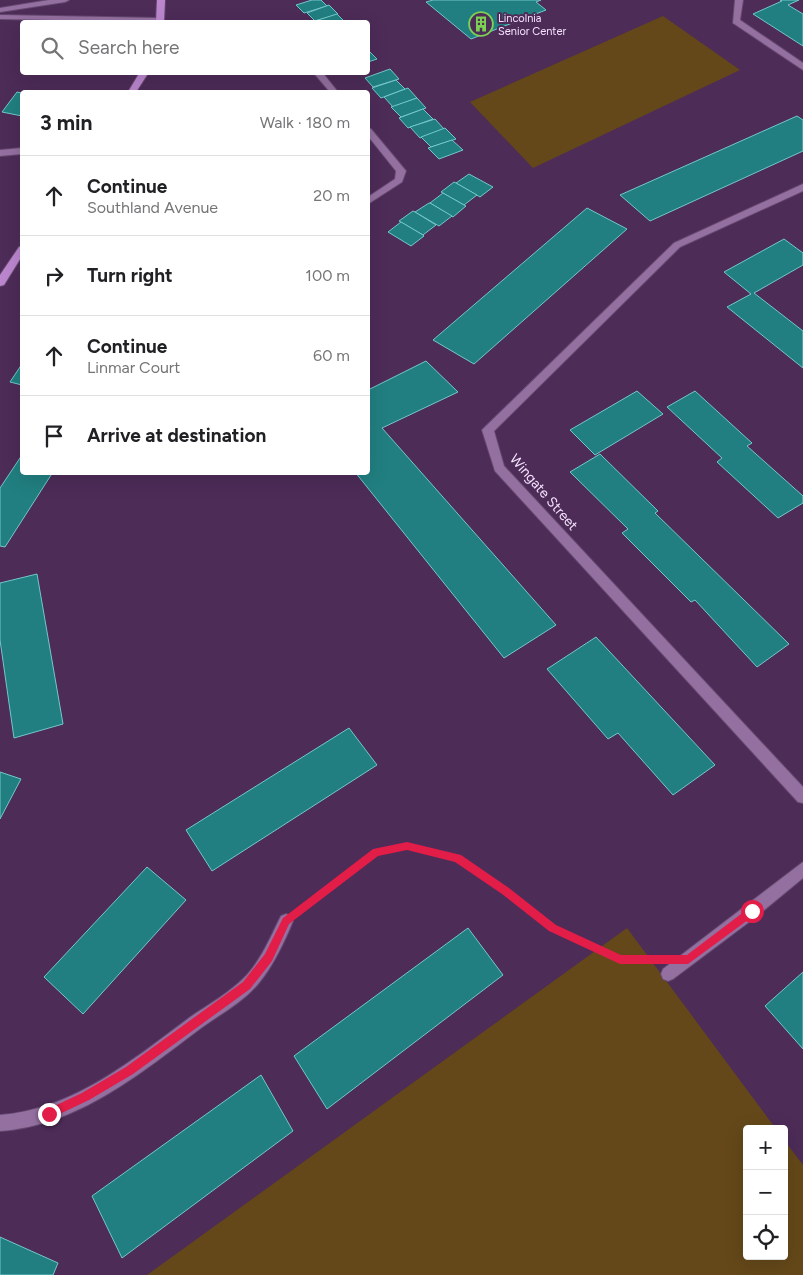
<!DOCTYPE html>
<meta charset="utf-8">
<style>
:root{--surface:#fff;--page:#f6f6f6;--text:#202124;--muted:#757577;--line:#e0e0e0}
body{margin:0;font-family:Figtree,sans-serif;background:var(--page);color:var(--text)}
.controls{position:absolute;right:15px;bottom:15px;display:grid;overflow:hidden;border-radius:5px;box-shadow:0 5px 20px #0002}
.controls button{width:45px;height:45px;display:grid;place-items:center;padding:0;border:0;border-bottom:1px solid var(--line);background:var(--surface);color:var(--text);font:25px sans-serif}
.stop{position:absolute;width:15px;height:15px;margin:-11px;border:4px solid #e11d48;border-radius:50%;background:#fff}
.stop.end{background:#e11d48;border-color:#fff;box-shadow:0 1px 5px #0008}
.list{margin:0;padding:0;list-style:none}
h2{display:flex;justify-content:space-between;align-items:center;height:65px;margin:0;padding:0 20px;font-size:21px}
h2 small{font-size:16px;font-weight:400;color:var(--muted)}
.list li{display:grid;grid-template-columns:32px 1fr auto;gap:15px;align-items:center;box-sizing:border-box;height:80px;padding:0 20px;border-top:1px solid var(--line)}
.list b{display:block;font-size:19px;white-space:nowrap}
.list p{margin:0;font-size:16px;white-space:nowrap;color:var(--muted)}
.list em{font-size:16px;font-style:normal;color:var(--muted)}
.icon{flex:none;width:28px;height:28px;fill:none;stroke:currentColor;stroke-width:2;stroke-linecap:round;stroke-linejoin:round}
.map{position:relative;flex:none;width:803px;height:1275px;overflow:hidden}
.search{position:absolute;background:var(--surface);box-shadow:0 5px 20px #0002;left:20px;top:20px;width:350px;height:55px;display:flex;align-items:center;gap:12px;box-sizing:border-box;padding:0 18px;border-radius:5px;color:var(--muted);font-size:19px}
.panel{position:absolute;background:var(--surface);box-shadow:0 5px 20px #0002;left:20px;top:90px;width:350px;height:385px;border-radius:5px}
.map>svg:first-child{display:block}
.green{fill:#644819}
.building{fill:#217f81;stroke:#72c8ca}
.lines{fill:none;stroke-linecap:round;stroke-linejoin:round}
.minor-casing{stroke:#65486f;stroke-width:2}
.major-casing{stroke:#65486f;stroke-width:2}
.path{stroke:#a48bae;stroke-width:4;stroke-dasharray:1 4.5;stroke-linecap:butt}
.minor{fill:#9470a1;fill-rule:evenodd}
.major{fill:#bc86cf;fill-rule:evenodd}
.route{fill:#e11d48}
.labels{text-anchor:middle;stroke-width:4;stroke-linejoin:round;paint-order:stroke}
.far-poi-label{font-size:11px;fill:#f6e3fe;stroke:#4d2c58;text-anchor:start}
.street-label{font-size:14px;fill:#f6e3fe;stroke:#4d2c58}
</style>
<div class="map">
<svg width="803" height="1275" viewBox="0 0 803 1275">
<rect width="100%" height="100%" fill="#4d2c58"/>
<g class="green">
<path d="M 663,16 L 740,70 L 533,168 L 470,102 Z"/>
<path d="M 627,928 L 776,1129 L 747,1129 L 747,1256 L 784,1256 L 784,1140 L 803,1165 L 803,1275 L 147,1275 Z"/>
</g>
<g class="building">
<path d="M 312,0 L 321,0 L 327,6 L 304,13 L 296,5 Z"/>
<path d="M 433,0 L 541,0 L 536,2 L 546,10 L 471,39 L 426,2 Z"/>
<path d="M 780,0 L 799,0 L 788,5 L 803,14 L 803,46 L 753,14 L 782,1 Z"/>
<path d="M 329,5 L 338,14 L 315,21 L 307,13 Z"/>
<path d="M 337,14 L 345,22 L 314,22 L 315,21 Z"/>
<path d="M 368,50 L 377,59 L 368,62 Z"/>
<path d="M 390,69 L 399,79 L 373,87 L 365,78 Z"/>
<path d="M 396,80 L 405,89 L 381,98 L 372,88 Z"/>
<path d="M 408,88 L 417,98 L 393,107 L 384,97 Z"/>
<path d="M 17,92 L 22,93 L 22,116 L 2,112 Z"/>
<path d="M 417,98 L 426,108 L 401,117 L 391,107 Z"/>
<path d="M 423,109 L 433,119 L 408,128 L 399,118 Z"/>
<path d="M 797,116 L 803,120 L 803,151 L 650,221 L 620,195 Z"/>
<path d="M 435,119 L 444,129 L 420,138 L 410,127 Z"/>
<path d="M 445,128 L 456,139 L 431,147 L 421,137 Z"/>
<path d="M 452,140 L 463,150 L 439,159 L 428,148 Z"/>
<path d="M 469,174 L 493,187 L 480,197 L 456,183 Z"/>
<path d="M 454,182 L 456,183 L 477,195 L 464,205 L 441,192 Z"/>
<path d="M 443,193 L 464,205 L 466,206 L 453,217 L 430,203 Z"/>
<path d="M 429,203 L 430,203 L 452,216 L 439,226 L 415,212 Z"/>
<path d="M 587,208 L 627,229 L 474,364 L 433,340 Z"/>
<path d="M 413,211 L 415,212 L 436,225 L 423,235 L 399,221 Z"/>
<path d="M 401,222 L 423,235 L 424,236 L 411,246 L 388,232 Z"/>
<path d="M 784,239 L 803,253 L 803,265 L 754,293 L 803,331 L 803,368 L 727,307 L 751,294 L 724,272 Z"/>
<path d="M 426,361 L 458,392 L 382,428 L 556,625 L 504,658 L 355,472 L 368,472 L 368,431 L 370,429 L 368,426 L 368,390 Z"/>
<path d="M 22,364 L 22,385 L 10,382 Z"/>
<path d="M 637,391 L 663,414 L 595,455 L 570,430 Z"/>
<path d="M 695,391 L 752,443 L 747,446 L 803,496 L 803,503 L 778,518 L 717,462 L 722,458 L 667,407 Z"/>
<path d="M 600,454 L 658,511 L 655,513 L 789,644 L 757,667 L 695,600 L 691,602 L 622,533 L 628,529 L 570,472 Z"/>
<path d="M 22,455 L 22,472 L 53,472 L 5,547 L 0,546 L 0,488 Z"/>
<path d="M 37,574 L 63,724 L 14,738 L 0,640 L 0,583 Z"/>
<path d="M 596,637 L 715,765 L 673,795 L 618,733 L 608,739 L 547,669 Z"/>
<path d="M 349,728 L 377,765 L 212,871 L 186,830 Z"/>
<path d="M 0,772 L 21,779 L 0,819 Z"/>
<path d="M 147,867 L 186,900 L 83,1014 L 44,977 Z"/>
<path d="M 468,928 L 503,975 L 327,1109 L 294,1056 Z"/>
<path d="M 803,972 L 803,1049 L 765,1006 Z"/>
<path d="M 261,1075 L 293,1131 L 122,1258 L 92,1196 Z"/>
<path d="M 0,1237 L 58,1263 L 53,1275 L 0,1275 Z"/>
</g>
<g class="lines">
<g class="minor-casing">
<g id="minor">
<path d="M 49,0 L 69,0 L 65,2 L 0,12 L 0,8 Z"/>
<path d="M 735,0 L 743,0 L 740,20 L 803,63 L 803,70 L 733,23 Z"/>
<path d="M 0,15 L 160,18 L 164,20 L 160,22 L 0,19 Z"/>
<path d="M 313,72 L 322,72 L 338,92 L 330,92 Z"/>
<path d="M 368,128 L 371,129 L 406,171 L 402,182 L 368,204 L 368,197 L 395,179 L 396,171 L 368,136 Z"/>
<path d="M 22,148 L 22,154 L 0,156 L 0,150 Z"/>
<path d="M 803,184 L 803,191 L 680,247 L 494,431 L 504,466 L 803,787 L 803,803 L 798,802 L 495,471 L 482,430 L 674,243 Z"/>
<path d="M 803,862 L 803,878 L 757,916 L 673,979 L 668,981 L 663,979 L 661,974 L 663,969 Z"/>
<path d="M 286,914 L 291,916 L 293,921 C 284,943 273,966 258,984 C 242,1003 220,1014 201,1028 C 141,1073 77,1126 0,1131 L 0,1115 C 72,1110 133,1060 189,1018 C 209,1004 230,993 247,975 C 262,958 271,936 281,916 Z"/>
</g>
</g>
<g class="major-casing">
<g id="major">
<path d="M 157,0 L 165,0 L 164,22 L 156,22 Z"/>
<path d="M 140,72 L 149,72 L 136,92 L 128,92 Z"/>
<path d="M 22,246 L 22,256 L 4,285 L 0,286 L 0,275 L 19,247 Z"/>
</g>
</g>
<path class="path" d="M 300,910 L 376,852 L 407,846 L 457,859 L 505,891 L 552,928 L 620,960 L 655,959"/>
<use href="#minor" class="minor"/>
<use href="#major" class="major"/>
</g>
<path class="route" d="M 407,842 L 461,855 L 509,888 L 556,925 L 621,955 L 687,955 L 749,908 L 756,908 L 757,911 L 756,914 L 688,964 L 620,964 L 549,931 L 502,894 L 455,862 L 407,850 L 378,856 L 289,924 L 272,961 L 250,989 L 133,1074 L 89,1100 L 49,1119 L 46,1117 L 44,1114 L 46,1110 L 82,1093 L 126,1067 L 243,982 L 265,954 L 283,918 L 373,849 Z"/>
<defs>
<g id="building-ring" transform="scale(1.25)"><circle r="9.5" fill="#4d2c58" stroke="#7cd155" stroke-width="1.5"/><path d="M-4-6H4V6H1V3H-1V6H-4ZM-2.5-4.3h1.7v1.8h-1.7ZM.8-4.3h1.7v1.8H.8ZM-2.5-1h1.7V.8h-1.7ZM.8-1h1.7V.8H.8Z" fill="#7cd155"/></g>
</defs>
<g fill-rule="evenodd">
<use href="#building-ring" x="481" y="24"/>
</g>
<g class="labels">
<g class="far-poi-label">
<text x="498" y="22">Lincolnia<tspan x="498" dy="13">Senior Center</tspan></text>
</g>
<g class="street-label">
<text transform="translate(544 492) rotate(49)" y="5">Wingate Street</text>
</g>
</g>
</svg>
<div class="controls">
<button>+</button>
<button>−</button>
<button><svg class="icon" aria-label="locate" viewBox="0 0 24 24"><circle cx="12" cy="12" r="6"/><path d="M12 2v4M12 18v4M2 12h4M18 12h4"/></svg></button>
</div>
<div class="stop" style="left:752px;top:911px"></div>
<div class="stop end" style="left:49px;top:1114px"></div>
<div class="search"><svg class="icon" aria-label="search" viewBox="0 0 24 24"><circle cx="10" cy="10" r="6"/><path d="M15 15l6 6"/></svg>Search here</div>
<section class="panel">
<h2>3 min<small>Walk · 180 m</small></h2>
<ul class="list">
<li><svg class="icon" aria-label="ahead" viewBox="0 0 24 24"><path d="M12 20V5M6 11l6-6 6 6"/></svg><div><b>Continue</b><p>Southland Avenue</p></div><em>20 m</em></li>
<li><svg class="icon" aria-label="right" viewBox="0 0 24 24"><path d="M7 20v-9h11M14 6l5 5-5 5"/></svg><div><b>Turn right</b></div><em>100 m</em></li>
<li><svg class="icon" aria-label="ahead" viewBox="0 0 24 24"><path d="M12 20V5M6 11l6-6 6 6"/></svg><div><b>Continue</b><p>Linmar Court</p></div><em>60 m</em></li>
<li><svg class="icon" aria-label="arrive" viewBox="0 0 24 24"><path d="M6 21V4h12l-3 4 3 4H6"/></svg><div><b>Arrive at destination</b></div></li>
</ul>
</section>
</div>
